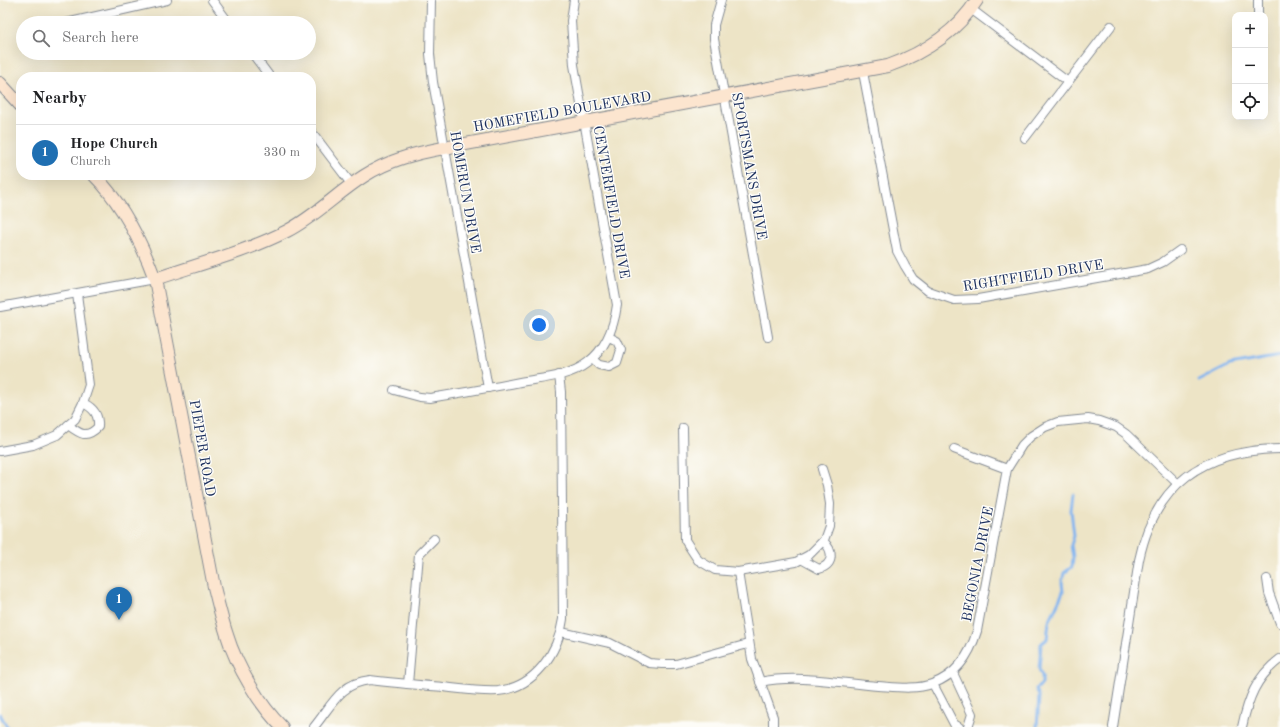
<!DOCTYPE html>
<meta charset="utf-8">
<style>
:root{--surface:#fff;--page:#f2f2f2;--text:#202124;--muted:#757577;--line:#e0e0e0;--accent:#1f6fb2}
body{margin:0;font-family:"Old Standard TT",serif;background:var(--page);color:var(--text)}
.controls{position:absolute;right:12px;top:12px;display:grid;overflow:hidden;border-radius:8px;box-shadow:0 4px 16px #0002}
.controls button{width:36px;height:36px;display:grid;place-items:center;padding:0;border:0;border-bottom:1px solid var(--line);background:var(--surface);color:var(--text);font:20px sans-serif}
.you{position:absolute;left:539px;top:325px;width:14px;height:14px;margin:-10px;border:3px solid #fff;border-radius:50%;background:#1a73e8;box-shadow:0 0 0 6px #1a73e833}
.badge{display:grid;place-items:center;width:26px;height:26px;border-radius:50%;background:var(--accent);color:#fff;font-size:13px;font-weight:700}
.pin{position:absolute;translate:-50% -33px;filter:drop-shadow(0 1px 2px #0008)}
.pin::after{content:'';position:absolute;top:21px;width:14px;height:12px;background:inherit;clip-path:polygon(0 0,100% 0,50% 100%)}
.list{margin:0;padding:0;list-style:none}
h2{display:flex;justify-content:space-between;align-items:center;height:52px;margin:0;padding:0 16px;font-size:17px}
h2 small{font-size:13px;font-weight:400;color:var(--muted)}
.list li{display:grid;grid-template-columns:26px 1fr auto;gap:12px;align-items:center;box-sizing:border-box;height:56px;padding:0 16px;border-top:1px solid var(--line)}
.list b{display:block;font-size:15px;white-space:nowrap}
.list p{margin:0;font-size:13px;white-space:nowrap;color:var(--muted)}
.list em{font-size:13px;font-style:normal;color:var(--muted)}
.icon{flex:none;width:22px;height:22px;fill:none;stroke:currentColor;stroke-width:2;stroke-linecap:round;stroke-linejoin:round}
.map{position:relative;flex:none;width:1280px;height:727px;overflow:hidden}
.search{position:absolute;background:var(--surface);box-shadow:0 4px 16px #0002;left:16px;top:16px;width:300px;height:44px;display:flex;align-items:center;gap:10px;box-sizing:border-box;padding:0 14px;border-radius:22px;color:var(--muted);font-size:15px}
.panel{position:absolute;background:var(--surface);box-shadow:0 4px 16px #0002;left:16px;top:72px;width:300px;height:108px;border-radius:16px}
.map>svg:first-child{display:block}
.lines{fill:none;stroke-linecap:round;stroke-linejoin:round}
.stream{stroke:#83b5ef;stroke-width:3}
.street-casing{stroke:#848a92;stroke-width:10}
.secondary-casing{stroke:#848a92;stroke-width:14}
.street{stroke:#fff;stroke-width:8}
.secondary{stroke:#fce5cf;stroke-width:12}
.labels{text-anchor:middle;stroke-width:3;stroke-linejoin:round;paint-order:stroke}
.street-label{font-size:14px;fill:#1b2f5e;stroke:#fdfcf7}
</style>
<div class="map">
<svg width="1280" height="727" viewBox="0 0 1280 727">
<rect width="100%" height="100%" fill="#fdfcf7"/>
<filter id="ink" filterUnits="userSpaceOnUse"><feTurbulence type="fractalNoise" baseFrequency=".025" numOctaves="2"/><feDisplacementMap in="SourceGraphic" scale="8" xChannelSelector="R" yChannelSelector="G"/><feConvolveMatrix kernelMatrix="1 2 1 2 8 2 1 2 1" color-interpolation-filters="sRGB"/></filter>
<filter id="wash" filterUnits="userSpaceOnUse"><feTurbulence type="fractalNoise" baseFrequency=".012" numOctaves="4" result="noise"/><feDisplacementMap in="SourceGraphic" scale="16" xChannelSelector="R" yChannelSelector="G"/><feGaussianBlur stdDeviation="0.9" result="paint"/><feColorMatrix in="noise" values="0 0 0 0 0 0 0 0 0 0 0 0 0 0 0 0 0 1.4 0 .05"/><feComposite in="paint" operator="in"/></filter>
<g filter="url(#wash)">
<rect width="100%" height="100%" fill="#ede4c6"/>
<g class="lines">
<g class="stream">
<path d="M 1199,381 L 1230,365 L 1280,356"/>
<path d="M 0,714 L 7,727"/>
<path d="M 1037,727 L 1039,696 L 1036,689 L 1042,684 L 1042,676 L 1039,669 L 1041,644 L 1047,639 L 1049,622 L 1063,592 L 1062,582 L 1064,573 L 1072,567 L 1073,557 L 1071,545 L 1074,536 L 1071,510 L 1073,494"/>
</g>
</g>
</g>
<g filter="url(#ink)">
<g class="lines">
<g class="street-casing">
<g id="street">
<path d="M 212,0 L 229,23"/>
<path d="M 431,0 L 430,54 L 433,82 L 488,388"/>
<path d="M 721,0 L 714,25 L 714,39 L 768,337"/>
<path d="M 1258,0 L 1258,15"/>
<path d="M 971,9 L 1068,82"/>
<path d="M 66,23 L 167,0"/>
<path d="M 252,53 L 270,77"/>
<path d="M 863,72 L 897,251 L 905,266 L 913,279 L 928,291 L 954,300 L 978,299 L 1148,269 L 1163,262 L 1180,250"/>
<path d="M 311,131 L 352,185"/>
<path d="M 1025,138 L 1111,26"/>
<path d="M 0,307 L 155,279"/>
<path d="M 592,359 L 599,365 L 609,367 L 617,363 L 621,350 L 617,341 L 609,337"/>
<path d="M 394,390 L 420,397 L 430,398 C 460,393 490,388 520,382 C 542,378 569,377 587,363 C 606,349 614,327 617,305 L 574,65 L 571,21 L 574,0"/>
<path d="M 68,425 C 80,434 86,439 98,427 C 99,415 94,408 83,403"/>
<path d="M 683,428 L 685,540 L 698,560 L 715,570 L 738,572 L 796,562 L 809,555 L 824,540 L 829,526 L 830,504 L 827,485 L 822,469"/>
<path d="M 954,449 L 1007,469"/>
<path d="M 0,451 L 33,445 L 57,435 L 75,419 L 83,403 L 89,385 L 77,294"/>
<path d="M 801,559 L 819,569 C 835,564 833,550 823,541"/>
<path d="M 738,572 L 752,659 L 773,717 L 773,727"/>
<path d="M 1267,579 L 1269,593 L 1280,623"/>
<path d="M 561,632 L 610,643 L 649,663 L 662,664 L 676,664 L 748,644"/>
<path d="M 953,673 L 972,714 L 968,727"/>
<path d="M 760,682 C 798,674 839,683 878,686 C 895,687 915,690 932,684 C 957,675 970,655 977,631 L 1007,469 L 1022,445 L 1031,436 L 1045,427 L 1058,422 L 1088,419 L 1099,421 L 1116,427 L 1126,434 L 1177,483"/>
<path d="M 408,684 L 419,554 L 434,539"/>
<path d="M 933,684 L 954,724 L 959,727"/>
<path d="M 314,727 C 332,705 340,683 370,680 C 394,683 419,685 443,687 C 461,689 480,692 498,691 C 535,687 558,653 563,619 L 561,392 L 559,375"/>
<path d="M 1113,727 L 1139,560 C 1155,484 1203,450 1280,449"/>
<path d="M 1242,727 C 1248,699 1256,677 1280,659"/>
</g>
</g>
<g class="secondary-casing">
<g id="secondary">
<path d="M 0,83 L 21,106"/>
<path d="M 94,175 C 123,204 141,241 155,279 L 214,587 C 218,603 222,620 227,635 C 236,665 260,706 282,727"/>
<path d="M 155,279 C 199,264 246,252 287,231 C 316,216 337,193 364,176 C 389,160 416,153 444,148 L 888,66 C 924,53 956,33 977,0"/>
</g>
</g>
<use href="#street" class="street"/>
<use href="#secondary" class="secondary"/>
</g>
</g>
<g class="labels">
<g class="street-label">
<text transform="translate(562 111) rotate(-10)" y="5">HOMEFIELD BOULEVARD</text>
<text transform="translate(750 166) rotate(80)" y="5">SPORTSMANS DRIVE</text>
<text transform="translate(466 192) rotate(80)" y="5">HOMERUN DRIVE</text>
<text transform="translate(612 202) rotate(80)" y="5">CENTERFIELD DRIVE</text>
<text transform="translate(1033 275) rotate(-9)" y="5">RIGHTFIELD DRIVE</text>
<text transform="translate(203 448) rotate(80)" y="5">PIEPER ROAD</text>
<text transform="translate(977 564) rotate(-79)" y="5">BEGONIA DRIVE</text>
</g>
</g>
</svg>
<div class="controls">
<button>+</button>
<button>−</button>
<button><svg class="icon" aria-label="locate" viewBox="0 0 24 24"><circle cx="12" cy="12" r="6"/><path d="M12 2v4M12 18v4M2 12h4M18 12h4"/></svg></button>
</div>
<div class="you"></div>
<div class="pin badge" style="left:119px;top:620px">1</div>
<div class="search"><svg class="icon" aria-label="search" viewBox="0 0 24 24"><circle cx="10" cy="10" r="6"/><path d="M15 15l6 6"/></svg>Search here</div>
<section class="panel">
<h2>Nearby<small></small></h2>
<ul class="list">
<li><span class="badge">1</span><div><b>Hope Church</b><p>Church</p></div><em>330 m</em></li>
</ul>
</section>
</div>
